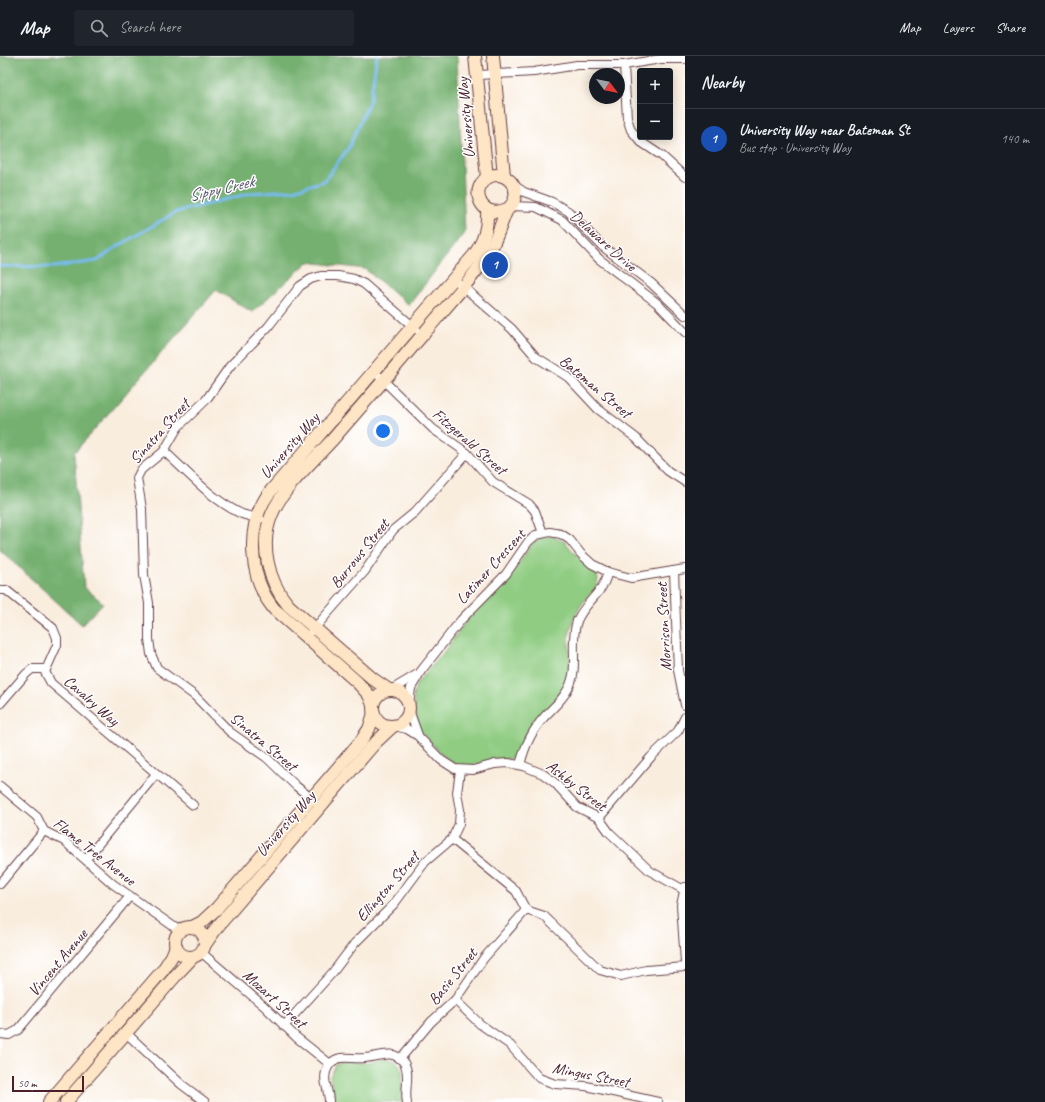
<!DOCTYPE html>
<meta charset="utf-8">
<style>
:root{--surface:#171b24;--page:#20242c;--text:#f1f3f6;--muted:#9ea1a6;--line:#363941;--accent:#0f766e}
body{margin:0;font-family:Caveat,sans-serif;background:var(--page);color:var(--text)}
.controls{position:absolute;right:12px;top:12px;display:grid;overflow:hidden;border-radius:4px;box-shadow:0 2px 10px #0003}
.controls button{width:36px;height:36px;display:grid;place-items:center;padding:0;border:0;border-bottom:1px solid var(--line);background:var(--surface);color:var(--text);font:20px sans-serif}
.compass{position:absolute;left:589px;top:12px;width:36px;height:36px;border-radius:50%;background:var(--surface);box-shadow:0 2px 10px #0003;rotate:122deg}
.scale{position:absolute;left:12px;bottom:10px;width:72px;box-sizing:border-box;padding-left:4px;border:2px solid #4a1f2b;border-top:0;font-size:11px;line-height:14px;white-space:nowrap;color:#4a1f2b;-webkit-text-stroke:3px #fff;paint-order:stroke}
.you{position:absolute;left:383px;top:375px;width:14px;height:14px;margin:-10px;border:3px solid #fff;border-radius:50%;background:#1a73e8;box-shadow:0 0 0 6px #1a73e833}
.badge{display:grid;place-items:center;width:26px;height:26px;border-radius:50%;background:var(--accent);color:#fff;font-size:13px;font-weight:700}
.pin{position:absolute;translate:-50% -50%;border:2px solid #fff;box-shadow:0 1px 4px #0006}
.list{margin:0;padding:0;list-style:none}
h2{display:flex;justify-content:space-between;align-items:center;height:52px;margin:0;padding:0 16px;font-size:17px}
h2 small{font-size:13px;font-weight:400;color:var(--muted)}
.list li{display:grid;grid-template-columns:26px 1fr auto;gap:12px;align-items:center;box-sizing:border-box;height:60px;padding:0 16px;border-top:1px solid var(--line)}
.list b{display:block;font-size:15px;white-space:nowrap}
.list p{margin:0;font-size:13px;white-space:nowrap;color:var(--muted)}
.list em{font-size:13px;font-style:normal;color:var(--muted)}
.icon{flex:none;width:22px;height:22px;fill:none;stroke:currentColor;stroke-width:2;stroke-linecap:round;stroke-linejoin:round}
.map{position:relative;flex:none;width:685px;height:1046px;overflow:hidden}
header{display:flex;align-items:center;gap:24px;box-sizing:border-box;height:56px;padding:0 20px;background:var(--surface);border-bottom:1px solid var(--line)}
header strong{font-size:19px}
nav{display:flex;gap:22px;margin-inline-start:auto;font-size:14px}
.search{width:280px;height:36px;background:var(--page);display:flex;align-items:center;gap:10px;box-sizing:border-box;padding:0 14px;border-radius:4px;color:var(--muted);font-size:15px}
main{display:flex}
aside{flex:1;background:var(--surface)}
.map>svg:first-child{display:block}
.green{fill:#90cc82;stroke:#6d7656}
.forest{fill:#74b070;stroke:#5f684e}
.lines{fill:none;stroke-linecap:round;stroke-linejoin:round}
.stream{stroke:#79bcef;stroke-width:3}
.street-casing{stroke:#643e46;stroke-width:10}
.secondary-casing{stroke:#643e46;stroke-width:14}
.street{stroke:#fff;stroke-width:8}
.secondary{stroke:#fee5c5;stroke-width:12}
.labels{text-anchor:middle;stroke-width:3;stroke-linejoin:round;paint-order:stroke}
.street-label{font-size:16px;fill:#4a1f2b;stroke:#fff}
.water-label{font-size:17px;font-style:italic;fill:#5a5670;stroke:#fff}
</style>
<header>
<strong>Map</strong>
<div class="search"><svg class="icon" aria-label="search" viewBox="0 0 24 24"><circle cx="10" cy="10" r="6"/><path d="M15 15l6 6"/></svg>Search here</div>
<nav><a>Map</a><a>Layers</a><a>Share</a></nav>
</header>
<main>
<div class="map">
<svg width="685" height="1046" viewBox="0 0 685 1046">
<rect width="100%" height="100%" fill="#fff"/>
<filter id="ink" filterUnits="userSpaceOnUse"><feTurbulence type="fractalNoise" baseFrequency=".025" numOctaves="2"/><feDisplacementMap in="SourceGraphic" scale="8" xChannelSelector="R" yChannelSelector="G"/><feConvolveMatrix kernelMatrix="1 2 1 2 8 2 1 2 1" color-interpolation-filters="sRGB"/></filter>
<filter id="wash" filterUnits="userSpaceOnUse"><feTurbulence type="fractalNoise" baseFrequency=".012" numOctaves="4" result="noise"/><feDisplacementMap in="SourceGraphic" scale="16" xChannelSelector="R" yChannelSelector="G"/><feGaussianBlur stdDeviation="0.9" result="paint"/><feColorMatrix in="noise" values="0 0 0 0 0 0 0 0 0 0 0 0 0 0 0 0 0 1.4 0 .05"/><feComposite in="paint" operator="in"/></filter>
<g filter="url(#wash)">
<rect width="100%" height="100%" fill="#f9edde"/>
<g class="green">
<path d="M 551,480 L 565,486 L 580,503 L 596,517 L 598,523 L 596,531 L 581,549 L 573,564 L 569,579 L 570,611 L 567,627 L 558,641 L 529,674 L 515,700 L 509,703 L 494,704 L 474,709 L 457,709 L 441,698 L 418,672 L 413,641 L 416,628 L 443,597 L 469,561 L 509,521 L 532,488 L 539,483 Z"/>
<path d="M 385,1002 C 388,1004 390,1003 394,1004 C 408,1011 400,1033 403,1046 L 334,1046 L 330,1020 L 336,1009 L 343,1006 L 369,1007 Z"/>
</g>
<path class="forest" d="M 0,0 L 457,0 L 465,176 L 409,249 L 365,213 L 308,206 L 252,256 L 216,234 L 74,397 L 84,531 L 103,547 L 82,569 L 0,494 Z"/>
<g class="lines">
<path class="stream" d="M 0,210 L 54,211 L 97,205 L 120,189 L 176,156 L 251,137 L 293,134 L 324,125 L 349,91 L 370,44 L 377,0"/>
</g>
</g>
<g filter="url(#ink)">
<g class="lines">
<g class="street-casing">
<g id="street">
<path d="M 624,9 L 627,62 L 631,74 L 641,86 L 662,100 L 685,121"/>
<path d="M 478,19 L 534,16 L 577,9 L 624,9 L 661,3 L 685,3"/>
<path d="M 514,129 L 524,136 L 552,146 L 568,155 L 602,190 L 651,227 L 685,259"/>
<path d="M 511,150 L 536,151 L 562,164 L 599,203 L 657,247 L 685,276"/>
<path d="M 460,228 L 512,273 L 536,301 L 568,321 L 598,353 L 636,382 L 668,415 L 685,426"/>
<path d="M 380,321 L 433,373 L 467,397 L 493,426 L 529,448 L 535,455 L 543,477"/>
<path d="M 164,395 C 187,416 214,446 242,458 C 248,460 254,461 260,463"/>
<path d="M 674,515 L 678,614 L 685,649"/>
<path d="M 0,534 L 6,534 L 53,572 L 57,582 L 57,589 L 45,616 L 51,627 L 193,749"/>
<path d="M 312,575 L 365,515 L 393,474 L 415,456 L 467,397"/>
<path d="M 391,634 L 416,619"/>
<path d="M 0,648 L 26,618 L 32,613 L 46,613"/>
<path d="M 409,648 L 411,632 L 421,615 L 461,564 L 506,518 L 528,486 L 536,479 L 550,476 L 561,478 L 570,484 L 581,498 L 592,508 L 608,516 L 631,522 L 685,513"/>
<path d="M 409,654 L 418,679"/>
<path d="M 394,670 L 407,673 L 418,680 L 441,704 L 455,713 L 473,714 L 495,708 L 508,707 L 524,710 L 543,718 L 555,727 L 577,751 L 599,762 L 609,776 L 650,815 L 684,834"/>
<path d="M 520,709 C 525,689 532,674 546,659 C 554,651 563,643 568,633 C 580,612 569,588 577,565 C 582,553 591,545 599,535 C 603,530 606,523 608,516"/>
<path d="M 0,730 L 37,761 L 44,775 L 64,785 L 113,828 L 180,875"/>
<path d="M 311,742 L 296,730 L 267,702 L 230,676 L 195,640 L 157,612 L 151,598 L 149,583 L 149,547 L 144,519 L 142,453 L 137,422 L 141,414 L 164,395 L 178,371 L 206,344 L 230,310 L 268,271 L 300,230 L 311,223 L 321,220 L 338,220 L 354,223 L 364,228 L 416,273"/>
<path d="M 599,762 L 651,701 L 678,675 L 685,661"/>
<path d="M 452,783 L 516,835 L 526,854 L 544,860 L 600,914 L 621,920 L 646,914 L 685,911"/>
<path d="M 86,803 L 156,718"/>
<path d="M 0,828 L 44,775"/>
<path d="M 685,831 L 681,849 L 685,906"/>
<path d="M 202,897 L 264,950 L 296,981 L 330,1008"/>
<path d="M 455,944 L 480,968 L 510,989 L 539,1022 L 555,1028 L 586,1030 L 658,1046"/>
<path d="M 284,970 L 333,916 L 355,887 L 394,848 L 425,806 L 452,783 L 459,768 L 460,754 L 457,737 L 460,714"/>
<path d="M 126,977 L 181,1028 L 205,1046"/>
<path d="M 0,978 L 9,979 L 18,974 L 130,840"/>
<path d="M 400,1003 L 431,966 L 455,944 L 484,902 L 526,854"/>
<path d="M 329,1046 C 329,1033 321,1023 328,1011 C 337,996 351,1004 365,1002 C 379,1001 393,992 404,1007 C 411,1018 404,1034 407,1046"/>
</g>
</g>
<g class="secondary-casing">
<g id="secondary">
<path d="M 475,0 L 487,122"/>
<path d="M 493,0 L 504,120"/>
<circle cx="391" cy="652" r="18"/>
<path d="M 389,634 L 373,623 L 288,549 C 268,525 259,488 272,458 C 282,433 314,404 333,383 C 368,343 402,303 437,262 C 454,241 474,221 488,198 C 496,185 500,170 506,156 C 508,152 513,149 514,144 C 520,130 505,115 491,120 C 467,129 480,166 507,153"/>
<path d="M 373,649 L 369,639 L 357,626 L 274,553 C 249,522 245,470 269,437 L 474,199 C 484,185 488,172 487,154"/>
<circle cx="190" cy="886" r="15"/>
<path d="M 192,871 L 202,866 L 216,853 L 361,685 L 369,673 L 374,657"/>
<path d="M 206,887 L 218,870 L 374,688 L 393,670"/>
<path d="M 49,1046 L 163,914 L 172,900 L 176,890"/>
<path d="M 66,1046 L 178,917 L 193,901"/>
</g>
</g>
<use href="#street" class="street"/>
<use href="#secondary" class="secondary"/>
</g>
</g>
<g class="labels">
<g class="street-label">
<text transform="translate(465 62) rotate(-95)" y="6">University Way</text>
<text transform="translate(604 184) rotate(42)" y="6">Delaware Drive</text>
<text transform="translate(596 330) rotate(40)" y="6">Bateman Street</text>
<text transform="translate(159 375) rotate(-48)" y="6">Sinatra Street</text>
<text transform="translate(470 385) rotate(41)" y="6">Fitzgerald Street</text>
<text transform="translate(289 389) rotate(-49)" y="6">University Way</text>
<text transform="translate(359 497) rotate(-51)" y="6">Burrows Street</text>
<text transform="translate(490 510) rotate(-48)" y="6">Latimer Crescent</text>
<text transform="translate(663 571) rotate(-93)" y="6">Morrison Street</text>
<text transform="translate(92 644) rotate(41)" y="6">Cavalry Way</text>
<text transform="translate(264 685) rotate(40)" y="6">Sinatra Street</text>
<text transform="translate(577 729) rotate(38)" y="6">Ashby Street</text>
<text transform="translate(285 767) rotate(-49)" y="6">University Way</text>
<text transform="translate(95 795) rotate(38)" y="6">Flame Tree Avenue</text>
<text transform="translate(387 830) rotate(-49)" y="6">Ellington Street</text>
<text transform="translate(57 906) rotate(-50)" y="6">Vincent Avenue</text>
<text transform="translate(452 920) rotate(-51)" y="6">Basie Street</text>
<text transform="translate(275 942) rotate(42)" y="6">Mozart Street</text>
<text transform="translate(591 1018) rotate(11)" y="6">Mingus Street</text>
</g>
<g class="water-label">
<text transform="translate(221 132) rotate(-13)" y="6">Sippy Creek</text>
</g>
</g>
</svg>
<div class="controls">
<button>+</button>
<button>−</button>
</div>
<svg class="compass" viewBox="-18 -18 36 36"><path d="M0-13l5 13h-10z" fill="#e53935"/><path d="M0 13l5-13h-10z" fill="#9ea1a6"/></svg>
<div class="scale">50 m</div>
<div class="you"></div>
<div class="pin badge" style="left:495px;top:209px;background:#1a4fb4">1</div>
</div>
<aside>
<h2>Nearby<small></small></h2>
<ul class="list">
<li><span class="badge" style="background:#1a4fb4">1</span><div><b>University Way near Bateman St</b><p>Bus stop · University Way</p></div><em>140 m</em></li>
</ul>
</aside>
</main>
